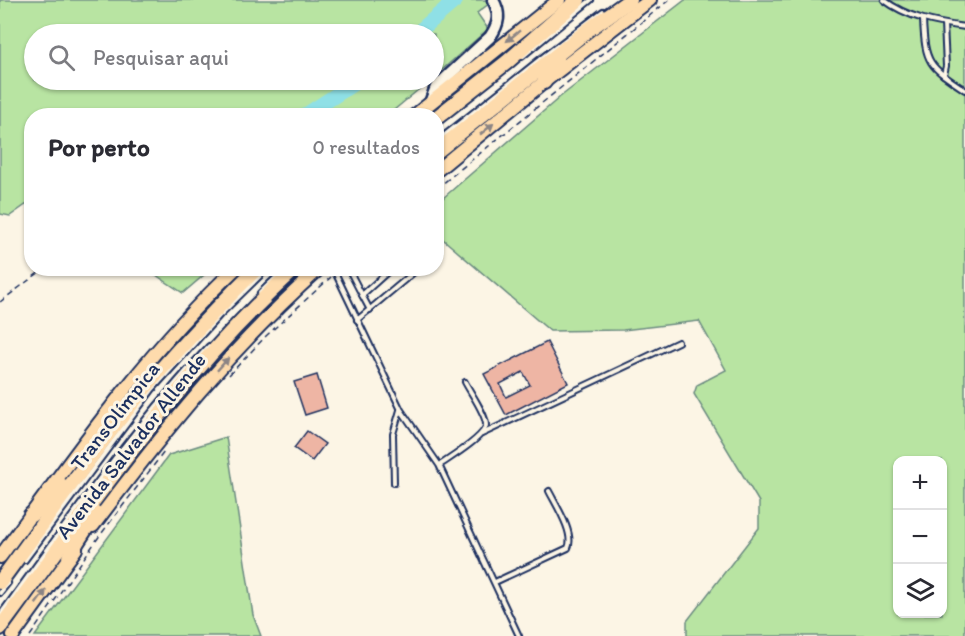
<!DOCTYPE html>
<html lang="pt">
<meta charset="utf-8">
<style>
:root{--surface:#fff;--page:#f2f2f3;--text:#2b2b33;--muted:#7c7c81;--line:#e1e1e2}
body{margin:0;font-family:Itim,sans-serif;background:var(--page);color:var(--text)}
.controls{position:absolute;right:18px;bottom:18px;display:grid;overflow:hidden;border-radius:12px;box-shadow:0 2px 4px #0004}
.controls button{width:54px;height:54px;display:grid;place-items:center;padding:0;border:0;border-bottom:2px solid var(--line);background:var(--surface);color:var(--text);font:30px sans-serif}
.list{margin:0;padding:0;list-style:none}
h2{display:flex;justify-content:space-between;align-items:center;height:78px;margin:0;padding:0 24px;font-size:26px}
h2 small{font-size:20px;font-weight:400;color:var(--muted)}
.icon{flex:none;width:33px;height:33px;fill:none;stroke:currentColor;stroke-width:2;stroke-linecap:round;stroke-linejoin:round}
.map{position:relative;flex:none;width:965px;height:636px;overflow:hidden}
.search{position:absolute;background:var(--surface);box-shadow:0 2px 4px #0004;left:24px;top:24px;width:420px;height:66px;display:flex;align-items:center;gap:15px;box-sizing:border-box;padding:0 21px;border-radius:33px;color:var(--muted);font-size:22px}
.panel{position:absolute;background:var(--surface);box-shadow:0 2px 4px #0004;left:24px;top:108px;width:420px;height:168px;border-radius:24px}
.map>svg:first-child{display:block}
.green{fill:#b8e4a2;stroke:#6a8a80;stroke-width:1.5;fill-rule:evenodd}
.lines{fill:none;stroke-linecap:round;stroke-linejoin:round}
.river{stroke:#8fe0e6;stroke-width:15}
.building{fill:#eeb5a4;stroke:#1b2f5e;stroke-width:1.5;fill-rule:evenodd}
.lane-casing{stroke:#1b2f5e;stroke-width:8}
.secondary-casing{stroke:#1b2f5e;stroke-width:15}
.primary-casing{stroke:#1b2f5e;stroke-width:16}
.highway-casing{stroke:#1b2f5e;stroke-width:18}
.path{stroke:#1b2f5e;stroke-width:1.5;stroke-dasharray:6 4.5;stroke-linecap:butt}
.lane{stroke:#fcf5e5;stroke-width:4}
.secondary{stroke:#fcf5e5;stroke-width:10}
.primary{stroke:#fedbac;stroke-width:12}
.highway{stroke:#fedbac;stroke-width:14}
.oneway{fill:#8c8585}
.labels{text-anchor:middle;stroke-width:6;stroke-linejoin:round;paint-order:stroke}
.street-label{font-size:21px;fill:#1b2f5e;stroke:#fcf5e5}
</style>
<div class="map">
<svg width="965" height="636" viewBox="0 0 965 636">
<rect width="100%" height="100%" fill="#fcf5e5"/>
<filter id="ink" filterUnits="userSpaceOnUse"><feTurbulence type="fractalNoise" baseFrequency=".0167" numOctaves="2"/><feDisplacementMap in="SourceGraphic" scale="12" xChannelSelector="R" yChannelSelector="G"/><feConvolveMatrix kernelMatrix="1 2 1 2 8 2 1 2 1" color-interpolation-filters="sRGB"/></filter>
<g filter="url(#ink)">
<g class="green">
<path d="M 0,0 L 494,0 L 477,13 L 488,29 L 434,77 L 434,34 L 34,34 L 34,80 L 430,80 L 388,115 L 32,116 L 31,201 L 10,216 L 0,214 Z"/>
<path d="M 685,0 L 965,0 L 965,636 L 687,636 L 687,621 L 759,528 L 759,502 L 694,394 L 697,385 L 726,370 L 699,321 L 623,330 L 550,331 L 437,234 L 436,204 L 560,97 ZM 898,460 L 942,460 L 942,614 L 898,614 Z"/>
<path d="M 147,269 L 211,269 L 183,293 Z"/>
<path d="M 226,437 L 253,615 L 261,636 L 35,636 L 169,455 Z"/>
</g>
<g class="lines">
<g class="river">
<path d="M 416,34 L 456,0"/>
<path d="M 304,116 L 359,80"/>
</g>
</g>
<g class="building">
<path d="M 547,342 L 568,383 L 506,415 L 484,374 ZM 523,372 L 530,385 L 506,397 L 500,384 Z"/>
<path d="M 317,375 L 327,408 L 305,415 L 294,382 Z"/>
<path d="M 307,431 L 325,444 L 312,461 L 294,448 Z"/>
</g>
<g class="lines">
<g class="lane-casing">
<g id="lane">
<path d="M 884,0 C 908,18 936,23 965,27"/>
<path d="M 923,20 C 925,64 929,66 965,90"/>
<path d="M 522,57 L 591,0"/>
<path d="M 944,75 L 946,66 L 944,24"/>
<path d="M 436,142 L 544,56 L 603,11"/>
<path d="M 333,268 L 401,410 L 439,465 L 519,636"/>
<path d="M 348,268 L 362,295"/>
<path d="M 260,293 L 286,268"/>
<path d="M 370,310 L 362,295 L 392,268"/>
<path d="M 357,320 L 419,268"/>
<path d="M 482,434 L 678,342"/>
<path d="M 440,465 C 450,458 485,437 486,425 C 486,414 470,392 465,382"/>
<path d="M 394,483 L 393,434 L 400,410"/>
<path d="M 25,560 L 152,390 L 220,315 L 268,268"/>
<path d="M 495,582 L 568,548 C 575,534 556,505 549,491"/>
<path d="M 0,593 L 8,583"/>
<path d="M 0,615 C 67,524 131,429 209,346"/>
</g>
</g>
<g class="secondary-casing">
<path id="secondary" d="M 430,103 L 436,87 L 490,37 C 499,24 501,14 493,0"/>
</g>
<g class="primary-casing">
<g id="primary">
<path d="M 414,116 L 559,0"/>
<path d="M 436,171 L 544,82 L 650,0"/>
<path d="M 93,526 C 164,431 231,348 320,268"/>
<path d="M 0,557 C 74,456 144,354 236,268"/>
<path d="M 13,636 L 76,549"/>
</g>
</g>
<g class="highway-casing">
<g id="highway">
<path d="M 544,82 L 549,72 L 559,64"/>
<path d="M 436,118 L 507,62 L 578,0"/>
<path d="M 436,152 L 588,30 L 630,0"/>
<path d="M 31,515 L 47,502 L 61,485"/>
<path d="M 69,557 L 77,542 L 96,513"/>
<path d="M 0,582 C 40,528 78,473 119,420 C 161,366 209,316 257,268"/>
<path d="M 0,628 C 93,503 180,372 296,268"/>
</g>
</g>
<g class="path">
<path d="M 436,189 L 669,0"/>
<path d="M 0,302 L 45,268"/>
<path d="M 229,375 L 266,336 L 331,277"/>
<path d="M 30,636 L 98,538 L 164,452"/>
</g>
<use href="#lane" class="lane"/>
<use href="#secondary" class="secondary"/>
<use href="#primary" class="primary"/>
<use href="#highway" class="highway"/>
</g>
<defs><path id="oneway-solid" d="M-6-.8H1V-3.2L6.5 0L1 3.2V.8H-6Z" transform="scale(1.5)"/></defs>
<g class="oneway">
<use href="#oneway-solid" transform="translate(513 36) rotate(141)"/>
<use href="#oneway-solid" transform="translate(487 129) rotate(-39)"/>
<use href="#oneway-solid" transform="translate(223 364) rotate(-48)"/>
<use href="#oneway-solid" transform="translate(41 597) rotate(-54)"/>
</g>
</g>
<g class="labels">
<g class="street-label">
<text transform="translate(115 416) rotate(-52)" y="7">TransOlímpica</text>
<text transform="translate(131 446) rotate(-52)" y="7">Avenida Salvador Allende</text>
</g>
</g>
</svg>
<div class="controls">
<button>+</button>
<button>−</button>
<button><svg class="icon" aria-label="layers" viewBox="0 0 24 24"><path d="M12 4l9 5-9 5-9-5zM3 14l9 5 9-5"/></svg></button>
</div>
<div class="search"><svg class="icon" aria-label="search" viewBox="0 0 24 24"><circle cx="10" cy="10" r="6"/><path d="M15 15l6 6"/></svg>Pesquisar aqui</div>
<section class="panel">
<h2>Por perto<small>0 resultados</small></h2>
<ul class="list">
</ul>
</section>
</div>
